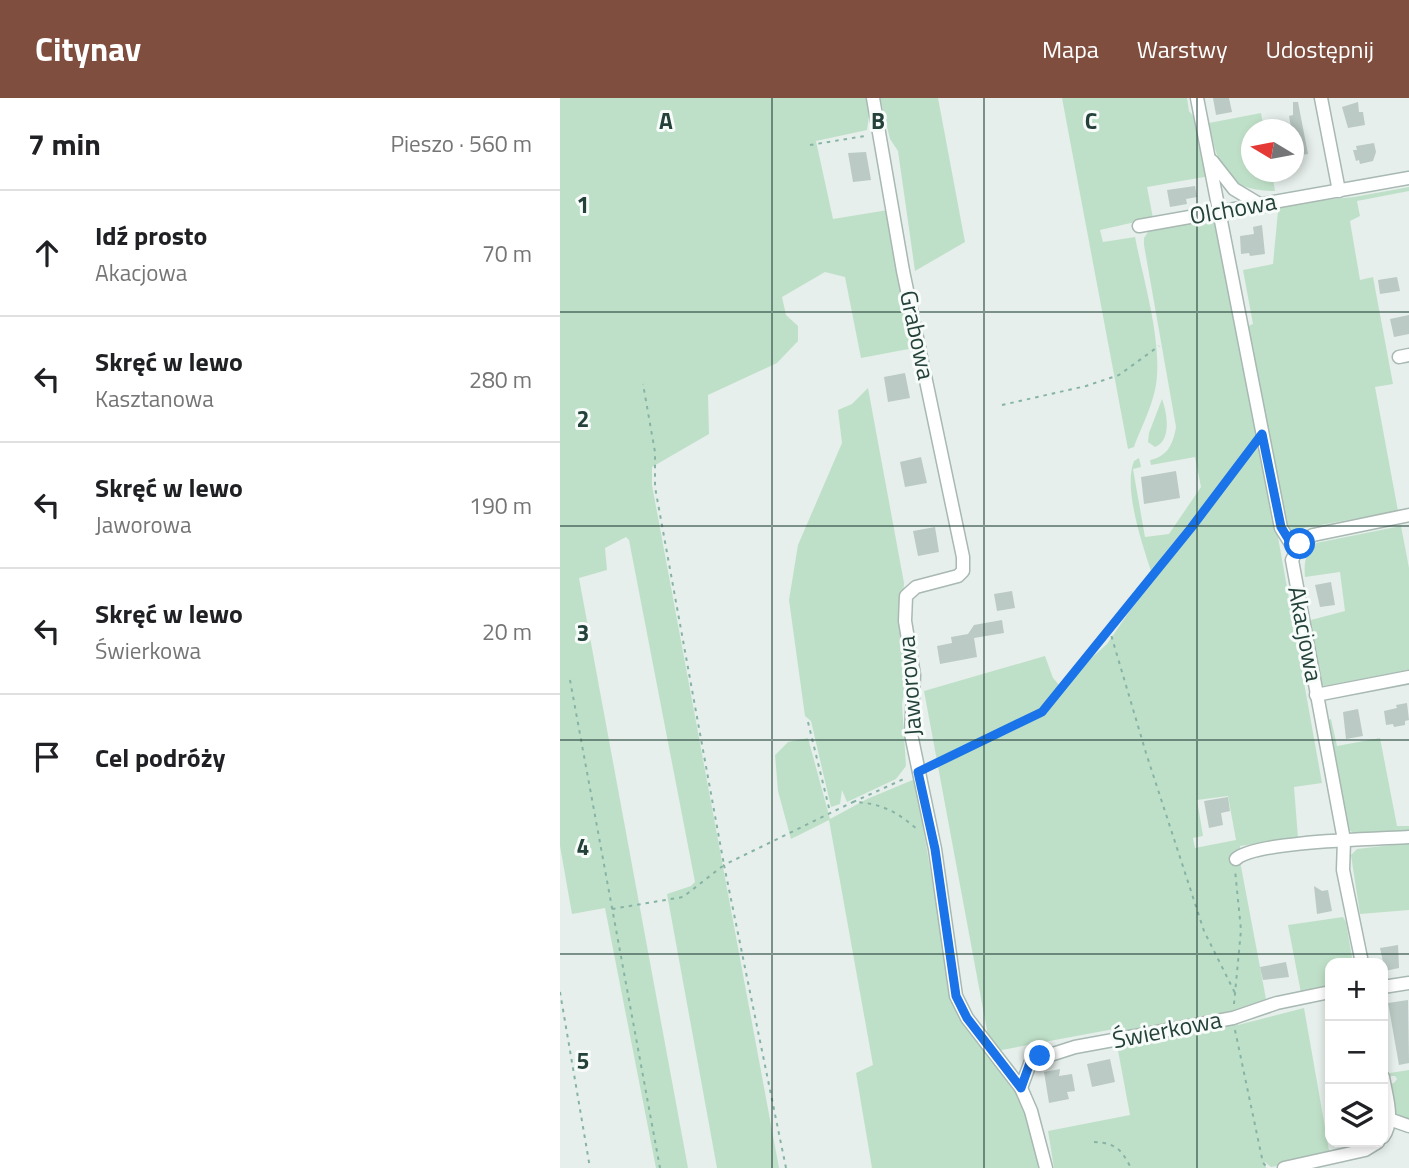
<!DOCTYPE html>
<html lang="pl">
<meta charset="utf-8">
<style>
:root{--surface:#fff;--page:#f6f6f6;--text:#202124;--muted:#757577;--line:#e0e0e0;--accent:#7f4e3f}
body{margin:0;font-family:"Titillium Web",sans-serif;background:var(--page);color:var(--text)}
.controls{position:absolute;right:21px;bottom:21px;display:grid;overflow:hidden;border-radius:14px;box-shadow:0 4px 10px #0003}
.controls button{width:63px;height:63px;display:grid;place-items:center;padding:0;border:0;border-bottom:2px solid var(--line);background:var(--surface);color:var(--text);font:35px sans-serif}
.compass{position:absolute;left:681px;top:21px;width:63px;height:63px;border-radius:50%;background:var(--surface);box-shadow:0 4px 10px #0003;rotate:280deg}
.stop{position:absolute;width:21px;height:21px;margin:-16px;border:5px solid #1a73e8;border-radius:50%;background:#fff}
.stop.end{background:#1a73e8;border-color:#fff;box-shadow:0 2px 7px #0008}
.list{margin:0;padding:0;list-style:none}
h2{display:flex;justify-content:space-between;align-items:center;height:91px;margin:0;padding:0 28px;font-size:30px}
h2 small{font-size:23px;font-weight:400;color:var(--muted)}
.list li{display:grid;grid-template-columns:46px 1fr auto;gap:21px;align-items:center;box-sizing:border-box;height:126px;padding:0 28px;border-top:2px solid var(--line)}
.list b{display:block;font-size:26px;white-space:nowrap}
.list p{margin:0;font-size:23px;white-space:nowrap;color:var(--muted)}
.list em{font-size:23px;font-style:normal;color:var(--muted)}
.icon{flex:none;width:38px;height:38px;fill:none;stroke:currentColor;stroke-width:2;stroke-linecap:round;stroke-linejoin:round}
.map{position:relative;flex:none;width:849px;height:1070px;overflow:hidden}
header{display:flex;align-items:center;gap:42px;box-sizing:border-box;height:98px;padding:0 35px;background:var(--accent);color:#fff}
header strong{font-size:33px}
nav{display:flex;gap:38px;margin-inline-start:auto;font-size:24px}
main{display:flex}
aside{flex:1;background:var(--surface)}
.map>svg:first-child{display:block}
.green{fill:#bfe0c8;fill-rule:evenodd}
.building{fill:#bbcac4}
.lines{fill:none;stroke-linecap:round;stroke-linejoin:round}
.street-casing{stroke:#a8b8b2;stroke-width:15}
.path{stroke:#86b3a5;stroke-width:2;stroke-dasharray:3.5 5;stroke-linecap:butt}
.street{stroke:#fff;stroke-width:12}
.route{stroke:#1a73e8;stroke-width:9}
.grid{fill:none;stroke:#24423a;stroke-width:2;stroke-opacity:0.55}
.labels{text-anchor:middle;stroke-width:6;stroke-linejoin:round;paint-order:stroke}
.street-label{font-size:24px;fill:#24423a;stroke:#f7fbf9}
.grid-label{font-size:23px;text-anchor:middle;font-weight:bold;fill:#24423a;stroke:#f7fbf9;stroke-width:6;stroke-linejoin:round;paint-order:stroke}
</style>
<header>
<strong>Citynav</strong>
<nav><a>Mapa</a><a>Warstwy</a><a>Udostępnij</a></nav>
</header>
<main>
<aside>
<h2>7 min<small>Pieszo · 560 m</small></h2>
<ul class="list">
<li><svg class="icon" aria-label="ahead" viewBox="0 0 24 24"><path d="M12 20V5M6 11l6-6 6 6"/></svg><div><b>Idź prosto</b><p>Akacjowa</p></div><em>70 m</em></li>
<li><svg class="icon" aria-label="left" viewBox="0 0 24 24"><path d="M17 20v-9H6M10 6l-5 5 5 5"/></svg><div><b>Skręć w lewo</b><p>Kasztanowa</p></div><em>280 m</em></li>
<li><svg class="icon" aria-label="left" viewBox="0 0 24 24"><path d="M17 20v-9H6M10 6l-5 5 5 5"/></svg><div><b>Skręć w lewo</b><p>Jaworowa</p></div><em>190 m</em></li>
<li><svg class="icon" aria-label="left" viewBox="0 0 24 24"><path d="M17 20v-9H6M10 6l-5 5 5 5"/></svg><div><b>Skręć w lewo</b><p>Świerkowa</p></div><em>20 m</em></li>
<li><svg class="icon" aria-label="arrive" viewBox="0 0 24 24"><path d="M6 21V4h12l-3 4 3 4H6"/></svg><div><b>Cel podróży</b></div></li>
</ul>
</aside>
<div class="map">
<svg width="849" height="1070" viewBox="0 0 849 1070">
<rect width="100%" height="100%" fill="#e6efeb"/>
<g class="green">
<path d="M 0,0 L 306,0 L 309,18 L 307,32 L 256,43 L 273,121 L 328,112 L 354,250 L 301,260 L 285,179 L 265,174 L 222,199 L 226,217 L 238,228 L 238,243 L 217,265 L 148,297 L 149,336 L 92,369 L 92,387 L 219,1070 L 157,1070 L 107,796 L 131,788 L 135,784 L 69,442 L 66,439 L 45,450 L 47,472 L 19,480 L 128,1070 L 96,1070 L 45,810 L 12,816 L 0,748 Z"/>
<path d="M 320,0 L 378,0 L 405,144 L 355,173 L 338,53 L 330,41 Z"/>
<path d="M 502,0 L 627,0 L 629,13 L 634,19 L 650,78 L 587,89 L 593,120 L 540,132 L 543,144 L 575,139 C 583,180 600,236 597,277 C 596,302 582,327 574,349 L 568,351 Z"/>
<path d="M 701,15 L 704,31 L 692,32 L 692,74 L 712,74 L 715,93 C 665,93 658,69 649,25 Z"/>
<path d="M 849,89 L 849,93 L 797,103 L 800,118 L 790,123 L 800,182 L 813,179 L 833,286 L 815,289 L 838,413 L 744,430 L 737,441 L 726,432 L 686,229 L 693,226 L 683,172 L 713,166 L 718,113 L 702,116 L 701,108 L 794,99 Z"/>
<path d="M 652,115 L 698,338 L 591,473 C 582,445 563,390 574,363 L 579,360 L 581,369 L 573,371 L 585,439 L 609,436 L 641,389 L 635,359 L 591,367 L 590,362 C 608,358 613,346 616,329 L 584,147 L 584,140 L 590,131 Z"/>
<path d="M 308,290 L 344,485 L 343,502 L 348,569 L 342,606 L 346,668 L 336,681 L 287,704 L 282,692 L 280,706 L 271,709 L 251,623 L 245,618 L 229,502 L 238,447 L 282,345 L 278,312 L 292,306 Z"/>
<path d="M 602,301 C 607,315 612,342 595,349 L 588,344 L 589,335 Z"/>
<path d="M 701,344 L 762,685 L 734,689 L 738,740 L 680,748 L 680,763 L 706,901 L 677,911 L 678,927 L 744,910 L 770,1058 L 711,1069 L 705,1064 L 706,1070 L 494,1070 L 488,1033 L 570,1017 L 554,931 L 431,954 L 364,593 L 485,558 L 493,580 L 500,588 L 547,546 L 569,514 ZM 668,698 L 676,742 L 635,750 L 633,740 L 643,738 L 637,702 Z"/>
<path d="M 841,428 L 849,470 L 849,572 L 764,588 L 759,585 L 746,528 L 751,522 L 785,513 L 780,474 L 745,479 C 744,464 745,456 756,445 Z"/>
<path d="M 771,621 L 777,648 L 820,640 L 837,728 L 849,728 L 849,733 L 795,736 L 786,730 L 768,622 Z"/>
<path d="M 248,640 L 270,721 L 307,701 L 355,681 L 391,894 L 417,940 L 459,998 L 470,1023 L 481,1070 L 312,1070 L 296,975 L 313,967 L 269,722 L 231,741 L 218,693 L 215,657 L 228,644 Z"/>
<path d="M 849,745 L 849,812 L 800,816 L 791,757 L 797,751 Z"/>
<path d="M 783,819 L 786,824 L 793,865 L 770,865 L 770,889 L 741,895 L 728,827 Z"/>
<path d="M 849,972 L 849,1026 C 831,1017 832,1004 828,986 L 834,985 L 837,981 L 835,978 L 830,978 L 830,975 Z"/>
</g>
<g class="building">
<path d="M 653,0 L 669,0 L 672,14 L 656,17 Z"/>
<path d="M 733,4 L 738,4 L 748,56 L 733,58 L 733,29 L 731,29 L 729,18 L 733,17 Z"/>
<path d="M 798,4 L 799,14 L 803,14 L 805,27 L 788,30 L 782,9 Z"/>
<path d="M 814,45 L 816,54 L 813,63 L 800,66 L 799,62 L 796,63 L 793,52 L 797,52 L 796,48 Z"/>
<path d="M 306,54 L 311,82 L 293,84 L 288,55 Z"/>
<path d="M 635,88 L 637,99 L 626,101 L 627,106 L 610,109 L 607,92 Z"/>
<path d="M 702,127 L 705,156 L 690,158 L 689,155 L 681,156 L 680,138 L 694,136 L 693,129 Z"/>
<path d="M 837,179 L 840,193 L 820,196 L 818,182 Z"/>
<path d="M 849,217 L 849,236 L 834,239 L 830,221 Z"/>
<path d="M 345,275 L 350,300 L 328,304 L 324,279 Z"/>
<path d="M 361,359 L 367,385 L 345,389 L 340,364 Z"/>
<path d="M 616,373 L 620,400 L 584,406 L 581,379 Z"/>
<path d="M 375,429 L 379,454 L 358,458 L 353,433 Z"/>
<path d="M 771,484 L 775,507 L 760,509 L 755,487 Z"/>
<path d="M 452,493 L 455,510 L 437,513 L 434,496 Z"/>
<path d="M 442,522 L 444,535 L 414,540 L 417,559 L 380,566 L 377,548 L 392,545 L 391,539 L 408,536 L 414,527 Z"/>
<path d="M 847,605 L 849,622 L 845,623 L 845,627 L 834,629 L 833,626 L 826,627 L 824,613 L 837,610 L 836,607 Z"/>
<path d="M 798,611 L 803,638 L 786,641 L 783,614 Z"/>
<path d="M 668,699 L 670,713 L 661,715 L 663,727 L 649,730 L 644,703 Z"/>
<path d="M 754,788 L 762,793 L 768,792 L 772,813 L 757,816 Z"/>
<path d="M 838,847 L 839,870 L 825,873 L 820,850 Z"/>
<path d="M 726,864 L 729,879 L 703,882 L 700,869 Z"/>
<path d="M 848,902 L 849,965 L 839,967 L 828,905 Z"/>
<path d="M 550,961 L 555,984 L 532,989 L 527,966 Z"/>
<path d="M 500,971 L 499,978 L 512,976 L 515,993 L 507,994 L 509,1001 L 489,1005 L 484,974 Z"/>
</g>
<g class="lines">
<g class="street-casing">
<g id="street">
<path d="M 313,0 L 343,173 L 403,459 L 403,473 L 398,478 L 356,489 L 346,498 L 345,523 L 354,577 L 351,636 L 375,751 L 396,898 L 407,920 L 461,990 L 471,1013 L 486,1070"/>
<path d="M 637,0 L 721,430 L 735,452"/>
<path d="M 761,0 L 779,93"/>
<path d="M 652,63 L 674,91 L 699,106"/>
<path d="M 579,128 L 849,80"/>
<path d="M 839,259 L 849,257"/>
<path d="M 756,597 L 849,579"/>
<path d="M 676,761 C 695,743 818,741 849,739"/>
<path d="M 802,865 L 783,772 L 784,742 L 732,462 L 740,446 L 753,437 L 849,417"/>
<path d="M 823,889 L 849,885"/>
<path d="M 823,979 C 826,998 835,1022 823,1039"/>
<path d="M 461,990 L 471,963 L 515,949 L 673,920 L 717,905 L 770,894"/>
<path d="M 829,1021 L 849,1028"/>
<path d="M 724,1070 L 805,1052 L 818,1044"/>
</g>
</g>
<g class="path">
<path d="M 250,47 L 305,38"/>
<path d="M 442,307 L 526,288 L 559,277 L 599,248"/>
<path d="M 549,530 L 586,655 L 644,833 L 675,895"/>
<path d="M 10,582 L 100,1070"/>
<path d="M 248,624 L 270,714"/>
<path d="M 370,668 L 482,614 L 631,430 L 693,348"/>
<path d="M 293,704 L 346,680"/>
<path d="M 52,811 L 123,799 L 164,767 L 95,389 L 95,354 L 83,286"/>
<path d="M 0,894 L 30,1070"/>
<path d="M 674,906 L 681,832 L 675,772"/>
<path d="M 675,932 L 703,1065 L 708,1070"/>
<path d="M 534,1044 C 556,1045 561,1051 571,1070"/>
<path d="M 226,1070 L 164,767 L 293,704 C 322,705 337,714 358,732"/>
</g>
<use href="#street" class="street"/>
</g>
<g class="lines">
<path class="route" d="M 480,958 L 471,962 L 461,990 L 407,920 L 396,898 L 375,751 L 358,674 L 482,614 L 631,430 L 702,336 L 721,429 L 735,452 L 740,446"/>
</g>
<path class="grid" d="M 212,0 L 212,1070M 424,0 L 424,1070M 637,0 L 637,1070M 0,214 L 849,214M 0,428 L 849,428M 0,642 L 849,642M 0,856 L 849,856"/>
<g class="labels">
<g class="street-label">
<text transform="translate(673 111) rotate(-10)" y="8">Olchowa</text>
<text transform="translate(357 237) rotate(78)" y="8">Grabowa</text>
<text transform="translate(745 536) rotate(79)" y="8">Akacjowa</text>
<text transform="translate(350 588) rotate(-94)" y="8">Jaworowa</text>
<text transform="translate(607 932) rotate(-11)" y="8">Świerkowa</text>
</g>
</g>
<g class="grid-label">
<text x="106" y="31">A</text>
<text x="318" y="31">B</text>
<text x="531" y="31">C</text>
<text x="23" y="115">1</text>
<text x="23" y="329">2</text>
<text x="23" y="543">3</text>
<text x="23" y="757">4</text>
<text x="23" y="971">5</text>
</g>
</svg>
<div class="controls">
<button>+</button>
<button>−</button>
<button><svg class="icon" aria-label="layers" viewBox="0 0 24 24"><path d="M12 4l9 5-9 5-9-5zM3 14l9 5 9-5"/></svg></button>
</div>
<svg class="compass" viewBox="-18 -18 36 36"><path d="M0-13l5 13h-10z" fill="#e53935"/><path d="M0 13l5-13h-10z" fill="#757577"/></svg>
<div class="stop" style="left:740px;top:446px"></div>
<div class="stop end" style="left:480px;top:958px"></div>
</div>
</main>
